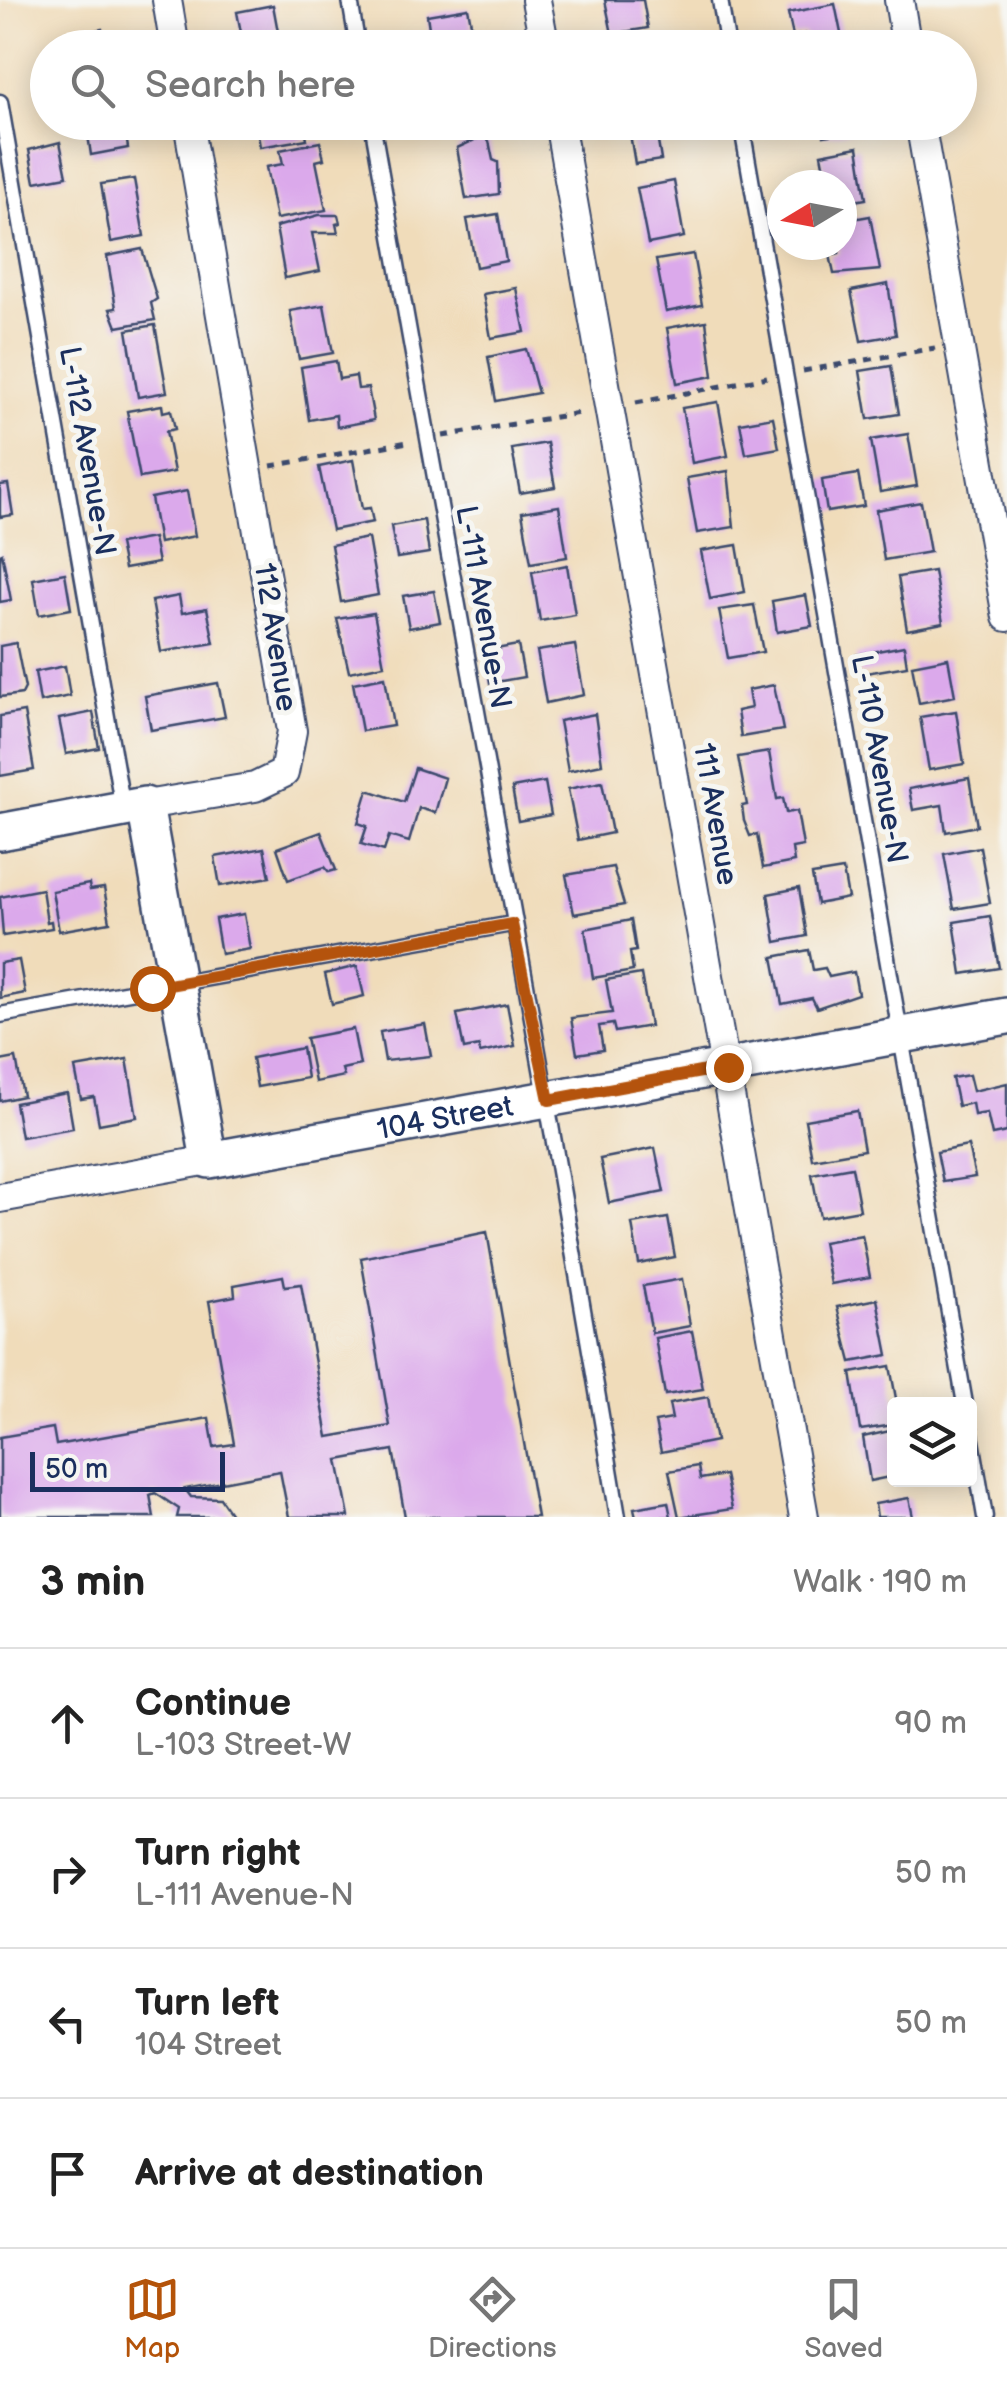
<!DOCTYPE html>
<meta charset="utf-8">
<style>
:root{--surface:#fff;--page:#f2f2f2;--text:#222;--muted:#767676;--line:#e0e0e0;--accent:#b45309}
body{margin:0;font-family:"Balsamiq Sans",sans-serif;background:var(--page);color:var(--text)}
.controls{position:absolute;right:30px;bottom:30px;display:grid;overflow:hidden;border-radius:10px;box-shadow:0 5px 25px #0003}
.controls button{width:90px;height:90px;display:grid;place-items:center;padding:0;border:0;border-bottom:2px solid var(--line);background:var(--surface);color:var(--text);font:50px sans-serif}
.compass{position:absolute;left:767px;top:170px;width:90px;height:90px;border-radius:50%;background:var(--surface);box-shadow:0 5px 25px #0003;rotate:260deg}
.scale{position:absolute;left:30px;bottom:25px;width:195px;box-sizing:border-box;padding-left:10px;border:5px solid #1b2f5e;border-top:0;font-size:28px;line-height:35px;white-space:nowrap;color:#1b2f5e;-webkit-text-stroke:8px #f6f6f2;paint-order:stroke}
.stop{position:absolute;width:30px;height:30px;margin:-22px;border:8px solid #b45309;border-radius:50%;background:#fff}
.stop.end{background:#b45309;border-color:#fff;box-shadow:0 2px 10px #0008}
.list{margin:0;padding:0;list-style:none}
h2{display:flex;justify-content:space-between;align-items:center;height:130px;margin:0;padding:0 40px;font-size:42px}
h2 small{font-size:32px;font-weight:400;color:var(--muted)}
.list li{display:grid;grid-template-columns:65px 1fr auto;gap:30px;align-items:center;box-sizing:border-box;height:150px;padding:0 40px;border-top:2px solid var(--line)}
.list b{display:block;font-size:38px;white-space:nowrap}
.list p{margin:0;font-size:32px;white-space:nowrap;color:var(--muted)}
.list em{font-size:32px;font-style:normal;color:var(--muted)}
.icon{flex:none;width:55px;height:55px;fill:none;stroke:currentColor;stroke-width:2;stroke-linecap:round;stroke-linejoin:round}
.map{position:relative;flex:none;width:1007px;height:1517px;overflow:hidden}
.search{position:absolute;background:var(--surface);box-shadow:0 5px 25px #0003;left:30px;right:30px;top:30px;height:110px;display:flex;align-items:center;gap:25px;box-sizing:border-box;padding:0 35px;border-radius:55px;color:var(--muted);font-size:38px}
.sheet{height:730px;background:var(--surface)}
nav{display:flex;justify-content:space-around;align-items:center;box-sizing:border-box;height:140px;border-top:2px solid var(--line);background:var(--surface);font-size:28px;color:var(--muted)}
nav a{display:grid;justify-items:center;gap:5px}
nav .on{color:var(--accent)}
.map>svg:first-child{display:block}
.building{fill:#dba9eb}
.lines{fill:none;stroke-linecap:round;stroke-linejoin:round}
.service-casing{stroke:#3b496c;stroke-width:19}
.minor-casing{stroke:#3b496c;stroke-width:32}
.tertiary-casing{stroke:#3b496c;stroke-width:40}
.path{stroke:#3b496c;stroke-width:5;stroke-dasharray:8 8;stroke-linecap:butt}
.service{stroke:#fff;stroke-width:14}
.minor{stroke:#fff;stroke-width:28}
.tertiary{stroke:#fff;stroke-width:35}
.route{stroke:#b45309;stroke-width:12}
.labels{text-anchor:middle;stroke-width:10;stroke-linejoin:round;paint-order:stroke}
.street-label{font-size:30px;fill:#1b2f5e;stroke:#f6f6f2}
</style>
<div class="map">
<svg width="1007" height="1517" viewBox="0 0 1007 1517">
<rect width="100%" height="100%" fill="#f6f6f2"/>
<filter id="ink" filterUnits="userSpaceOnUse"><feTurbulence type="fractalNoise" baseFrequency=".01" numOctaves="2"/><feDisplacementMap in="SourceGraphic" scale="20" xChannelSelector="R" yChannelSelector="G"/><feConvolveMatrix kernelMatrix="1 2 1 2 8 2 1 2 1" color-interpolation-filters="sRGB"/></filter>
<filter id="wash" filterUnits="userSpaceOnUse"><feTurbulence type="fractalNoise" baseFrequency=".0048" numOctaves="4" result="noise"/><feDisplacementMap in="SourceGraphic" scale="40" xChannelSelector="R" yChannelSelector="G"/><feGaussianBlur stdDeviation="2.25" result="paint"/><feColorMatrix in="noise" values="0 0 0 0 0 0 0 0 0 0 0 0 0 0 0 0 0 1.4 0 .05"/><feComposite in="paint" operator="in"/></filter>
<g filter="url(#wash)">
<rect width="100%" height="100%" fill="#f0dcba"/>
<g id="blocks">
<g class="building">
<path d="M 605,0 L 643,0 L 648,28 L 612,34 Z"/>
<path d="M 835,4 L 844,48 L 808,48 L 805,34 L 793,36 L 788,13 Z"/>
<path d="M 273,5 L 281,48 L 244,48 L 237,12 Z"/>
<path d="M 468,8 L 472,29 L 455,32 L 458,48 L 432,48 L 427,15 Z"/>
<path d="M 102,29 L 106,48 L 74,48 L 71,35 Z"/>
<path d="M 86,122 L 124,122 L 128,148 L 91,155 Z"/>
<path d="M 256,122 L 304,122 L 307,139 L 260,147 Z"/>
<path d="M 448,122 L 493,122 L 494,124 L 450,133 Z"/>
<path d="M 628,122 L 672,122 L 675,139 L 658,142 L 661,160 L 635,164 Z"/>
<path d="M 822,122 L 859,122 L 860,130 L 824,136 Z"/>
<path d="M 483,136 L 489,141 L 493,160 L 498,162 L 499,194 L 466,199 L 457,148 Z"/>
<path d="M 60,142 L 67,176 L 35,182 L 29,150 Z"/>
<path d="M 320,142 L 324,159 L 316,161 L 326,210 L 276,219 L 266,167 L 283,164 L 280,150 Z"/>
<path d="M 858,147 L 866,199 L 842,203 L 842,185 L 827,185 L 821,154 Z"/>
<path d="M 134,179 L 144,236 L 111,242 L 101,184 Z"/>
<path d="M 674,181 L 684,237 L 648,244 L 637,188 Z"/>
<path d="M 498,214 L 506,261 L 476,267 L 467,219 Z"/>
<path d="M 319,215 L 338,215 L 340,223 L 336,224 L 338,233 L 312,233 L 320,271 L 285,278 L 276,227 Z"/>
<path d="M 870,216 L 880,270 L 834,274 L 830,255 L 839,253 L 837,245 L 842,245 L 842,221 Z"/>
<path d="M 142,249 L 157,299 L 151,303 L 155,320 L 117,327 L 110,309 L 116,308 L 107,256 Z"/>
<path d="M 693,254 L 702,305 L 666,312 L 656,260 Z"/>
<path d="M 888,284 L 896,335 L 861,341 L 851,291 Z"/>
<path d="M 516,288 L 525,332 L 491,338 L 483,294 Z"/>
<path d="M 324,305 L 333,353 L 299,359 L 290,311 Z"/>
<path d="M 706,321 L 713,376 L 677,383 L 667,328 Z"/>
<path d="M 155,325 L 167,392 L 138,397 L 127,330 Z"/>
<path d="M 526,349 L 538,393 L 496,401 L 488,357 Z"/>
<path d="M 336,361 L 339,379 L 356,376 L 358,389 L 368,388 L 374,420 L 337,427 L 336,415 L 309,420 L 301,367 Z"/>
<path d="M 891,366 L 899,414 L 868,419 L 860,371 Z"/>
<path d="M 718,402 L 728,456 L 692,463 L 682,408 Z"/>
<path d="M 162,405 L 163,412 L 171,410 L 175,429 L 166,431 L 174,472 L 140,478 L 127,411 Z"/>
<path d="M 773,417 L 779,448 L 746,454 L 740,423 Z"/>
<path d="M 908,434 L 917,486 L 880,492 L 871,440 Z"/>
<path d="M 547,443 L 555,487 L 520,493 L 512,449 Z"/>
<path d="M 353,460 L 362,509 L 370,508 L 373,522 L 332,530 L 319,467 Z"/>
<path d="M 728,471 L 734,527 L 697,533 L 687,478 Z"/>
<path d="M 858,474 L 864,506 L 827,512 L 822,480 Z"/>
<path d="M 8,484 L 13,515 L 0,517 L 0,485 Z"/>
<path d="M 187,491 L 195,536 L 159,543 L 151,498 Z"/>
<path d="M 921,502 L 930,552 L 884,560 L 876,510 Z"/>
<path d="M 559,506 L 567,557 L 531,563 L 522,512 Z"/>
<path d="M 424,520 L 429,553 L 397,558 L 391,526 Z"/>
<path d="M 153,538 L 158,563 L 124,569 L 119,544 Z"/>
<path d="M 368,538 L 378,595 L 341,602 L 331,545 Z"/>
<path d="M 737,545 L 745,592 L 710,599 L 701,551 Z"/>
<path d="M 2,553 L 11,600 L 0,602 L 0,554 Z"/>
<path d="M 567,565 L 575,615 L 540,621 L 532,572 Z"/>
<path d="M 934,571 L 943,623 L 907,630 L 898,577 Z"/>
<path d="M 65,573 L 71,609 L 39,615 L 33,579 Z"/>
<path d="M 434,591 L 440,622 L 409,628 L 403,596 Z"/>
<path d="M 806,595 L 812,626 L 777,632 L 772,601 Z"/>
<path d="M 179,596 L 182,613 L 207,608 L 214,643 L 161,652 L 152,601 Z"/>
<path d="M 754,605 L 763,652 L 728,658 L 719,610 Z"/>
<path d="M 374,613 L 384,665 L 349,672 L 337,619 Z"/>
<path d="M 16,643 L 25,688 L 22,694 L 0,697 L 0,646 Z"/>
<path d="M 518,645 L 524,677 L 490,683 L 485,651 Z"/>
<path d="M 575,645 L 584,695 L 546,703 L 537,651 Z"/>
<path d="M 904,646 L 907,666 L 860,674 L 856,655 Z"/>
<path d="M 948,658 L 955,696 L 919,703 L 912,665 Z"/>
<path d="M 65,666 L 70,696 L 40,702 L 35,672 Z"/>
<path d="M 385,677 L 393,726 L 362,731 L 353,683 Z"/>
<path d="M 218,683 L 225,717 L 151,730 L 145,696 Z"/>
<path d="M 774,685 L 783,730 L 741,737 L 737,711 L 751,708 L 748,690 Z"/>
<path d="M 956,711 L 964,764 L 929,770 L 920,717 Z"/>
<path d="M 24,712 L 34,770 L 0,776 L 0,716 Z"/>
<path d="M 93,712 L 99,748 L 66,754 L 59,719 Z"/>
<path d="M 595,714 L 602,764 L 568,771 L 559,721 Z"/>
<path d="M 769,752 L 777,799 L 783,798 L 786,813 L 797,811 L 803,846 L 792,848 L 794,862 L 763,868 L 757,834 L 750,836 L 744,821 L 742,806 L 747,805 L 738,757 Z"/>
<path d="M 415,768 L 445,778 L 435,813 L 419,808 L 409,842 L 389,836 L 384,851 L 361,844 L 367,826 L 358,823 L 368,790 L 404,802 Z"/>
<path d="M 969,778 L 977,826 L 946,832 L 942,805 L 913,810 L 909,789 Z"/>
<path d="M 545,782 L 551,815 L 518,821 L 512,788 Z"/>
<path d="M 602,782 L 612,833 L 578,840 L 568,789 Z"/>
<path d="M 321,832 L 336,870 L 329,872 L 325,867 L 288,880 L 277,848 Z"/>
<path d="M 980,847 L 990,903 L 954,909 L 944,854 Z"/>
<path d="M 264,848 L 270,877 L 220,886 L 215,857 Z"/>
<path d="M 613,867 L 624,905 L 574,914 L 566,875 Z"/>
<path d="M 843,870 L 848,898 L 817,904 L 812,875 Z"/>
<path d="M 89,884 L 90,890 L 104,888 L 110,922 L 59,931 L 52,891 Z"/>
<path d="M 799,888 L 807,936 L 776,942 L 768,894 Z"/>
<path d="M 42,889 L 47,922 L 51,921 L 52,928 L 3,936 L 0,897 Z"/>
<path d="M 244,914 L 250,949 L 221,954 L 215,919 Z"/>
<path d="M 990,916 L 999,968 L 962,974 L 954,922 Z"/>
<path d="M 631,920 L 636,951 L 630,952 L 633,971 L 593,978 L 585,929 Z"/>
<path d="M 809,950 L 813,970 L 825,968 L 829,977 L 854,972 L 858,994 L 817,1008 L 812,998 L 782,1004 L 773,957 Z"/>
<path d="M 19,960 L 25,993 L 0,998 L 0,963 Z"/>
<path d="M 357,966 L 364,996 L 332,1004 L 325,974 Z"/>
<path d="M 641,974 L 650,1026 L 615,1032 L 613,1024 L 599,1026 L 603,1050 L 577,1054 L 571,1018 L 612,1013 L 606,980 Z"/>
<path d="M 507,1004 L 515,1046 L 480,1053 L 479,1046 L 464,1049 L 457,1014 Z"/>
<path d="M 425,1024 L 431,1056 L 385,1061 L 380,1032 Z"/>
<path d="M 353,1029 L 360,1065 L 342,1069 L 344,1076 L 315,1082 L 306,1038 Z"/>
<path d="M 302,1048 L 307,1078 L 257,1087 L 252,1058 Z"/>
<path d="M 16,1058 L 23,1096 L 0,1101 L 0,1061 Z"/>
<path d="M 127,1059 L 137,1117 L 99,1124 L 94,1097 L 81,1099 L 75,1068 Z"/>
<path d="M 969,1075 L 973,1091 L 1007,1083 L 1007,1132 L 992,1135 L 987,1113 L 974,1115 L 972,1103 L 958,1106 L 952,1078 Z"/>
<path d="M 67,1093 L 73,1128 L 21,1137 L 15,1103 Z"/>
<path d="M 857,1111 L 864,1150 L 812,1159 L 805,1120 Z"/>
<path d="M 968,1146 L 975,1177 L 943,1182 L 937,1152 Z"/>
<path d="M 655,1148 L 664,1192 L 609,1203 L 600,1159 Z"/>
<path d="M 852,1167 L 860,1210 L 820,1217 L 812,1174 Z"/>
<path d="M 668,1218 L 675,1257 L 639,1264 L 632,1224 Z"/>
<path d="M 487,1232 L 537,1517 L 405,1517 L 393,1450 L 338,1460 L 349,1517 L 289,1517 L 280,1471 L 185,1489 L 191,1497 L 220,1498 L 233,1517 L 177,1517 L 179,1509 L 155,1493 L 150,1495 L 154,1517 L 0,1517 L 0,1437 L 53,1428 L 56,1445 L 209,1418 L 214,1447 L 234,1444 L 209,1301 L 235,1296 L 234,1285 L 283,1276 L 285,1286 L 301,1284 L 328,1437 L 390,1426 L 361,1258 Z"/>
<path d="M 862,1235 L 870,1277 L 831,1284 L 823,1242 Z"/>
<path d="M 682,1279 L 690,1326 L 652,1333 L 643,1286 Z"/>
<path d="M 877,1299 L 888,1355 L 851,1362 L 837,1307 Z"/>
<path d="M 692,1331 L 703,1389 L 665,1395 L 655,1338 Z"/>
<path d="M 890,1366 L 897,1404 L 894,1425 L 860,1430 L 851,1373 Z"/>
<path d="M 708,1397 L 716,1441 L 661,1452 L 655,1422 L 672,1419 L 669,1404 Z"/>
<path d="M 894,1430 L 894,1476 L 870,1481 L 863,1437 Z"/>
<path d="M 698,1466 L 700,1479 L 725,1475 L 732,1509 L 679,1517 L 669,1471 Z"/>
<path d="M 909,1498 L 913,1517 L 877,1517 L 875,1504 Z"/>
<path d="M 668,1502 L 671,1517 L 636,1517 L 634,1508 Z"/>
</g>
</g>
</g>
<g filter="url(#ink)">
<use href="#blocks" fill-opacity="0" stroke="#3b496c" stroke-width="2.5"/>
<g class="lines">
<g class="service-casing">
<g id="service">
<path d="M 350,0 L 358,48"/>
<path d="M 720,0 L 728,48"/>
<path d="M 0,102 L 123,809"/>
<path d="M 372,122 C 453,588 541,1051 618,1517"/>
<path d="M 741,122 L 965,1404"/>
<path d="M 0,1015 L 512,924"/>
<path d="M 970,1429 L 985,1517"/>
</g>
</g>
<g class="minor-casing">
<g id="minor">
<path d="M 167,0 L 175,48"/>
<path d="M 536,0 L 545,48"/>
<path d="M 899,0 L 907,48"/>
<path d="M 559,122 L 804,1517"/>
<path d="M 920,122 L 1007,617"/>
<path d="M 145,805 L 255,787 L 284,773 L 292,731 L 188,122"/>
<path d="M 0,1198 L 209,1160"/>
</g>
</g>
<g class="tertiary-casing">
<g id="tertiary">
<path id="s1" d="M 0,832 L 145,805 L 209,1160 L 1007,1016"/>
</g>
</g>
<g class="path">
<path d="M 803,371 L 935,348"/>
<path d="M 636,403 L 767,377"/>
<path d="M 443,436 L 585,412"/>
<path d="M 271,466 L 408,442"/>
</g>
<use href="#service" class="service"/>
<use href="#minor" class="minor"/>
<use href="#tertiary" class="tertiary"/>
</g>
</g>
<g class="lines" filter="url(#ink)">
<path class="route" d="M 152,988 L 512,924 L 549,1100 L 728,1067"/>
</g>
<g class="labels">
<g class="street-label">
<text transform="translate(88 451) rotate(80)" y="10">L-112 Avenue-N</text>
<text transform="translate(484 607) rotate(80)" y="10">L-111 Avenue-N</text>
<text transform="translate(276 637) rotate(81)" y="10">112 Avenue</text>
<text transform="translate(880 759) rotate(80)" y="10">L-110 Avenue-N</text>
<text transform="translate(716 814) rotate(80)" y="10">111 Avenue</text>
<text dy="10" stroke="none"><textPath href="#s1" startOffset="748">104 Street</textPath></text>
</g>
</g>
</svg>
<div class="controls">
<button><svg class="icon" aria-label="layers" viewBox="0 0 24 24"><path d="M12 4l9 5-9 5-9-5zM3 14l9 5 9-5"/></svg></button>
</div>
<svg class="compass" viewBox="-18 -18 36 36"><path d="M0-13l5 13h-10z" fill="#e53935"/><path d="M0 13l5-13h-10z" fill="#767676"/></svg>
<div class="scale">50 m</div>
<div class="stop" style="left:152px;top:988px"></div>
<div class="stop end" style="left:728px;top:1067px"></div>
<div class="search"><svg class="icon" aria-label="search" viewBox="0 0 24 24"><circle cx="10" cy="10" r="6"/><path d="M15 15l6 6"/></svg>Search here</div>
</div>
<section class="sheet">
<h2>3 min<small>Walk · 190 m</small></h2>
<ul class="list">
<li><svg class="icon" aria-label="ahead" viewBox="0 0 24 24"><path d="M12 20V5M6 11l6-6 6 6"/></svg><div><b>Continue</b><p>L-103 Street-W</p></div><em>90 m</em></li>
<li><svg class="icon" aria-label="right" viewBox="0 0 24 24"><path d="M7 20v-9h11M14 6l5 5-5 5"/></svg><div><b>Turn right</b><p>L-111 Avenue-N</p></div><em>50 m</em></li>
<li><svg class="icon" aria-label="left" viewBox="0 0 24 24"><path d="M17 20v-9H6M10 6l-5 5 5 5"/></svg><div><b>Turn left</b><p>104 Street</p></div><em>50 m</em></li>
<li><svg class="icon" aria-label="arrive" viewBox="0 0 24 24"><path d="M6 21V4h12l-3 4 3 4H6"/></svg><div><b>Arrive at destination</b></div></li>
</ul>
</section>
<nav>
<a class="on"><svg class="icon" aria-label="map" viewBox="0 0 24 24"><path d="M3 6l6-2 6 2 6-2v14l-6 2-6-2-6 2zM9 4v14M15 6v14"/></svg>Map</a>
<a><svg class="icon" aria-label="directions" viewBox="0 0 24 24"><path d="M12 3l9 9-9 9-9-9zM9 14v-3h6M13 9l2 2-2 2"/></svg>Directions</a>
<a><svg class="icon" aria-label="saved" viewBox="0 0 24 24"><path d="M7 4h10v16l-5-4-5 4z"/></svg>Saved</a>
</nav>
